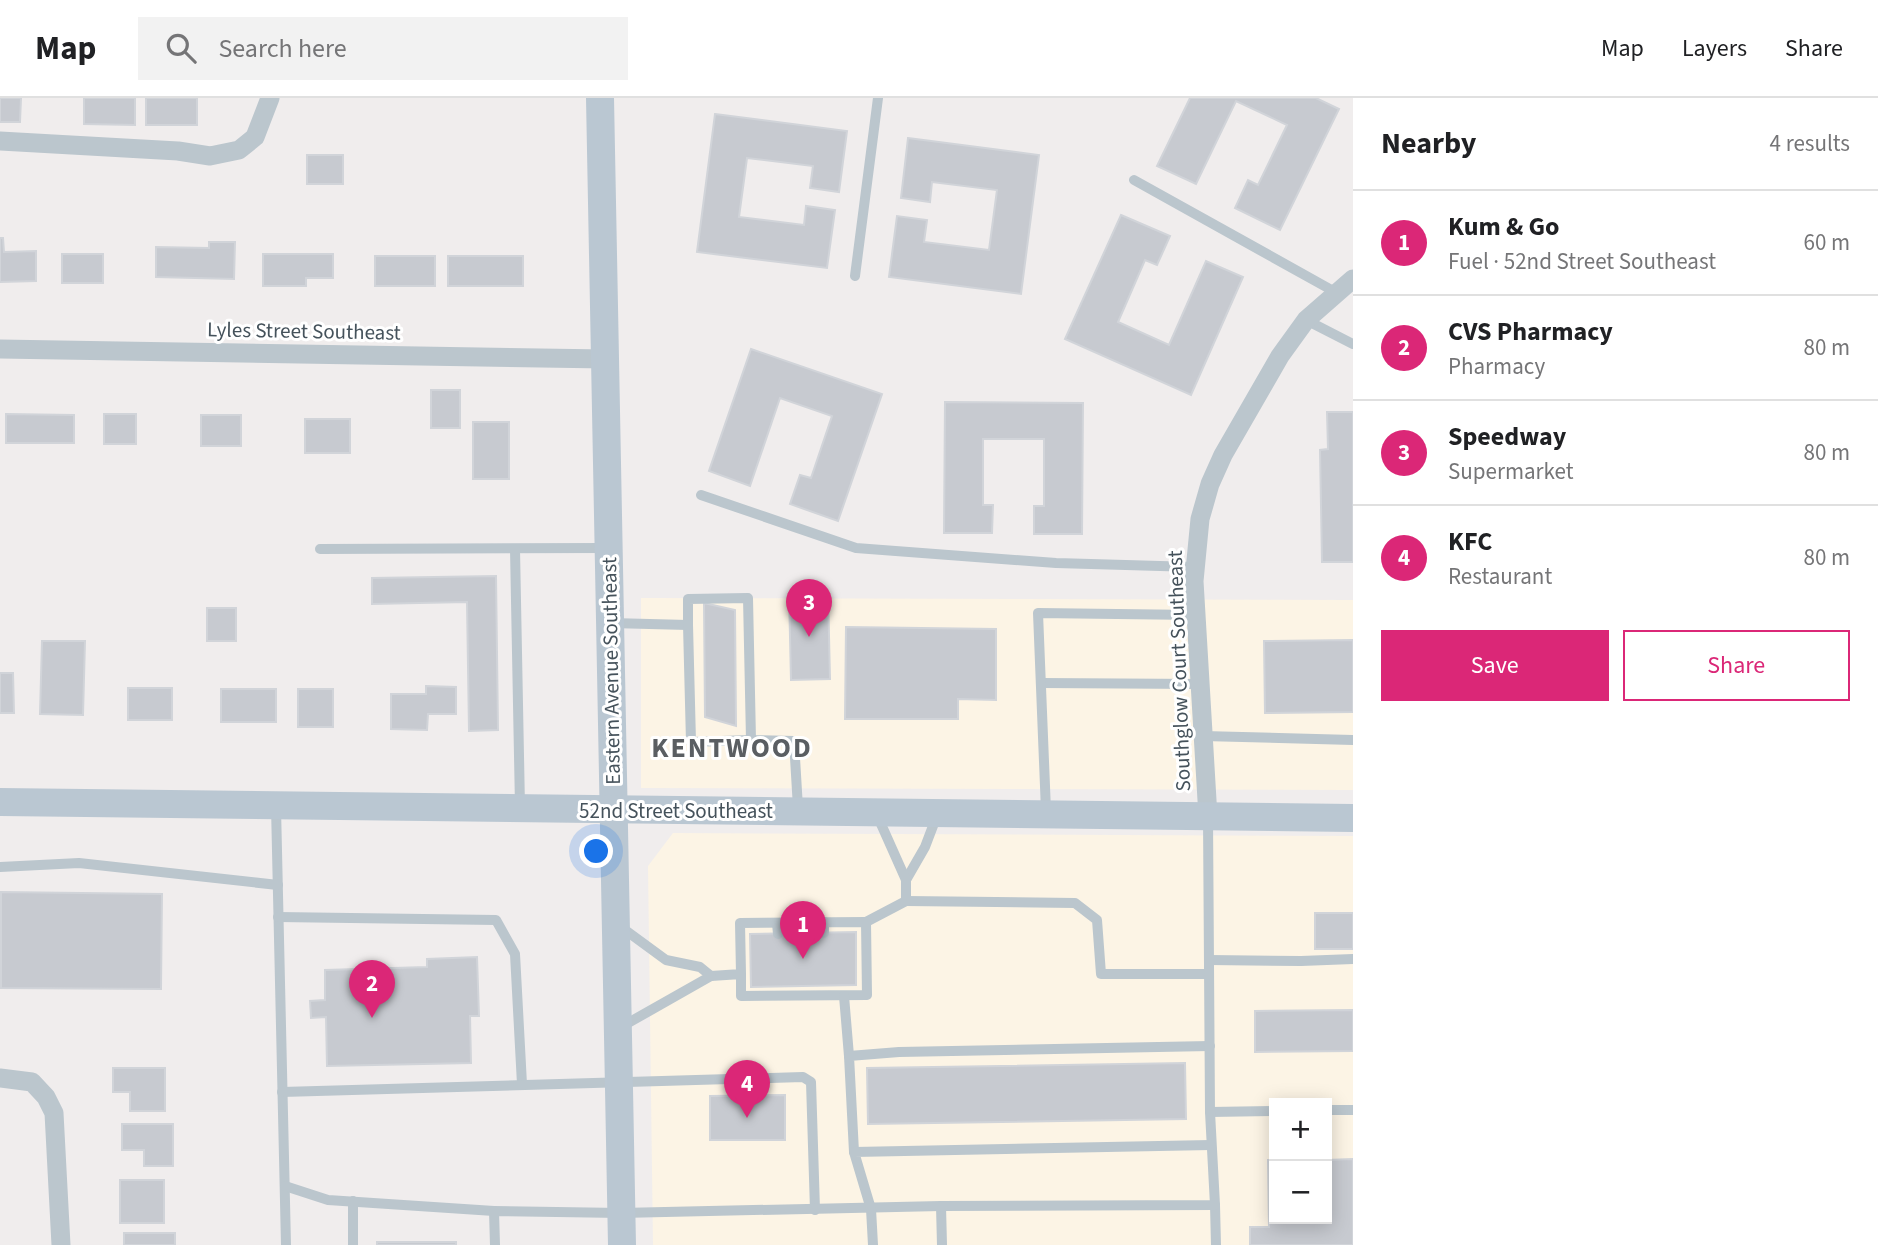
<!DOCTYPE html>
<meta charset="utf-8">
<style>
:root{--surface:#fff;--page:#f2f2f2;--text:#202124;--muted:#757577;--line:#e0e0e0;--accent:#db2777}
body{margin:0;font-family:"Source Sans 3",sans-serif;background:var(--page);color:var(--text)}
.controls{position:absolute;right:21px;bottom:21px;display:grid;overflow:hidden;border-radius:0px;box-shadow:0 4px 18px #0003}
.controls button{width:63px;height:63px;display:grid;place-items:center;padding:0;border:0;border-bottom:2px solid var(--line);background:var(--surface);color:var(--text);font:35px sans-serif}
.you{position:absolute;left:597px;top:754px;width:24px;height:24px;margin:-18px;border:5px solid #fff;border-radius:50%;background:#1a73e8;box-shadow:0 0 0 10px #1a73e833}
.badge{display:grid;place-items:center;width:46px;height:46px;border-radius:50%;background:var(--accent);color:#fff;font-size:23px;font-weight:700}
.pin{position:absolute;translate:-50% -58px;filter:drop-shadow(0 2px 4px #0008)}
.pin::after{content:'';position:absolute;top:37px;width:24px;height:21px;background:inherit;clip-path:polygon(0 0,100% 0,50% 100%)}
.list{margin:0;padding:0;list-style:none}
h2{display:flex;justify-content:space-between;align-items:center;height:91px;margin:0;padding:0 28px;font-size:30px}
h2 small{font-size:23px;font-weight:400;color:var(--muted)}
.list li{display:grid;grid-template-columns:46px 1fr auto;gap:21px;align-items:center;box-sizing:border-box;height:105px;padding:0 28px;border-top:2px solid var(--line)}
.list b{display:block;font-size:26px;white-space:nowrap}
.list p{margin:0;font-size:23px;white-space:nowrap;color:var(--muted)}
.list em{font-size:23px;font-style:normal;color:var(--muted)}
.actions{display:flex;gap:14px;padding:21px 28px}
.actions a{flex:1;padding:16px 0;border:2px solid var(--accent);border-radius:0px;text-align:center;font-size:24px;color:var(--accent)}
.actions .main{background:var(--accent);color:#fff}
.icon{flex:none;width:38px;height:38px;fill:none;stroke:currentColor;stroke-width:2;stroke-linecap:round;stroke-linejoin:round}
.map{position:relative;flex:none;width:1353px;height:1147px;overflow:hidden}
header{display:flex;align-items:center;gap:42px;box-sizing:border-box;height:98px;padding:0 35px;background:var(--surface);border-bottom:2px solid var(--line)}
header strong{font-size:33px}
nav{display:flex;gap:38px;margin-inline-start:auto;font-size:24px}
.search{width:490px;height:63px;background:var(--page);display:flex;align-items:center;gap:18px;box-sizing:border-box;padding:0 24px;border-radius:0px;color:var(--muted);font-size:26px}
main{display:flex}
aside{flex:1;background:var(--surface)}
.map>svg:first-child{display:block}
.commercial{fill:#fcf4e5;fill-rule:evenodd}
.building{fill:#c7cad0;stroke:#d1d4d9;stroke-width:2}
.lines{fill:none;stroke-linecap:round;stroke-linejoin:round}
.lane{stroke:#bbc6cd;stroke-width:10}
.street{stroke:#bbc6cd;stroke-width:19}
.secondary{stroke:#bac7d2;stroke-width:28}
.labels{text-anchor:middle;stroke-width:6;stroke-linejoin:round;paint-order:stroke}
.street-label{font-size:21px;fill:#45525b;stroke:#fff}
.district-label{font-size:28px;font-weight:bold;letter-spacing:2px;fill:#5a5e62;stroke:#fff}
</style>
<header>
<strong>Map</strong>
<div class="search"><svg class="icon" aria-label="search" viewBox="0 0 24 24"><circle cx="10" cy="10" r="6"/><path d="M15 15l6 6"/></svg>Search here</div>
<nav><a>Map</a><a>Layers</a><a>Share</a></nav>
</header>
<main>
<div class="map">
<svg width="1353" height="1147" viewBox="0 0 1353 1147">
<rect width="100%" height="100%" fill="#f0eded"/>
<g class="commercial">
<path d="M 641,500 L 1353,502 L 1353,692 L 641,690 Z"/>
<path d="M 673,735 L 1353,738 L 1353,1147 L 653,1147 L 648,768 ZM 1274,1005 L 1327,1005 L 1327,1121 L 1274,1121 Z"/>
</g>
<g class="building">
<path d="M 0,0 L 21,0 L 20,24 L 0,24 Z"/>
<path d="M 84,0 L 135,0 L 135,27 L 84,26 Z"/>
<rect x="146" y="0" width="51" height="27"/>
<path d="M 1190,0 L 1316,0 L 1339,11 L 1280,132 L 1235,110 L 1248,82 L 1258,87 L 1287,27 L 1236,3 L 1196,86 L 1157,68 Z"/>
<path d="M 715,16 L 847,33 L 839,94 L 810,90 L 813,68 L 747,60 L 739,119 L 804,127 L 806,108 L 835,112 L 827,170 L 697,154 Z"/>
<path d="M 908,40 L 1039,57 L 1021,196 L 889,179 L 897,118 L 927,122 L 924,144 L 989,152 L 997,92 L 932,84 L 930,104 L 901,100 Z"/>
<rect x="307" y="57" width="36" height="29"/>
<path d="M 1121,117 L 1170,138 L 1157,167 L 1145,162 L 1118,224 L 1169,247 L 1206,163 L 1243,179 L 1191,297 L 1065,241 Z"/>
<path d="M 0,140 L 3,140 L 4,154 L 36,153 L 36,183 L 0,184 Z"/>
<path d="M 209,144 L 235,144 L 234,181 L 156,179 L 156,149 L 209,150 Z"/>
<rect x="62" y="156" width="41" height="29"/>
<path d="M 263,156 L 333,156 L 333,180 L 306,180 L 306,188 L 263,188 Z"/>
<rect x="375" y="158" width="60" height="30"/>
<rect x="448" y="158" width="75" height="30"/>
<path d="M 751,251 L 882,296 L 838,423 L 790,406 L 800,377 L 811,380 L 832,318 L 780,300 L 750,388 L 709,373 Z"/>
<rect x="431" y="292" width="29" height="38"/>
<path d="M 945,304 L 1083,305 L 1082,436 L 1034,436 L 1034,408 L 1044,408 L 1044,341 L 983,341 L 983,407 L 993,407 L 992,435 L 944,435 Z"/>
<path d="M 1327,314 L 1353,314 L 1353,464 L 1322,464 L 1320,352 L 1328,351 Z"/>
<path d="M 6,316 L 74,317 L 74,345 L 6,345 Z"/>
<rect x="104" y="316" width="32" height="30"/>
<rect x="201" y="317" width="40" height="31"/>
<rect x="305" y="321" width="45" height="34"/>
<rect x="473" y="324" width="36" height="57"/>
<path d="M 496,478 L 498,632 L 469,633 L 467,504 L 372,506 L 372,480 Z"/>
<path d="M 828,494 L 830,581 L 791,582 L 789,495 Z"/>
<path d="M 704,505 L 735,512 L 736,628 L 705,619 Z"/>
<rect x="207" y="510" width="29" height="33"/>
<path d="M 846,529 L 996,531 L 996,602 L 958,601 L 958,621 L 845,621 Z"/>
<path d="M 1353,542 L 1353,614 L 1265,615 L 1264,543 Z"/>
<path d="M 42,543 L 85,543 L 83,617 L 40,616 Z"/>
<path d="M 0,575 L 13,575 L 14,615 L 0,615 Z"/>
<path d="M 426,588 L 456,589 L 456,616 L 428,616 L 427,632 L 391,631 L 391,596 L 426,596 Z"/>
<rect x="128" y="590" width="44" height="32"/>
<rect x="221" y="591" width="55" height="33"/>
<rect x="298" y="591" width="35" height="38"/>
<path d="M 1,794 L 162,796 L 161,891 L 1,890 Z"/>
<rect x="1315" y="815" width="38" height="36"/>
<path d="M 856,834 L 856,887 L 751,889 L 750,836 Z"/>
<path d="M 477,859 L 479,918 L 470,918 L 471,965 L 327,968 L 326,919 L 311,920 L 310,903 L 325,902 L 325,872 L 427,869 L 427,861 Z"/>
<path d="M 1353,912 L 1353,953 L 1255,954 L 1255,913 Z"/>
<path d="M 1185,965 L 1186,1021 L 868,1026 L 867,970 Z"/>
<path d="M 113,970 L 165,970 L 165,1013 L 130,1013 L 130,994 L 113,994 Z"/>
<path d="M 785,997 L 785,1042 L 710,1042 L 710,998 Z"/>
<path d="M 122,1026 L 173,1026 L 173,1068 L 144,1068 L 144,1052 L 122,1052 Z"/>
<path d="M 1353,1061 L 1353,1147 L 1250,1147 L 1250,1129 L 1269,1129 L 1268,1062 L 1274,1062 L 1274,1121 L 1327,1121 L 1327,1062 Z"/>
<rect x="120" y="1082" width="44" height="43"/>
<rect x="124" y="1135" width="51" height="12"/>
<rect x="377" y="1144" width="79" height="3"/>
</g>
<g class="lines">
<g class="lane">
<path d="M 1134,82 L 1337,195"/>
<path d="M 855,178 L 878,0"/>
<path d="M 1306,222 L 1353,246"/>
<path d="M 701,397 L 856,450 L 1056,465 L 1195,469"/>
<path d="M 320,451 L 606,450"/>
<path d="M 515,451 L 520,709"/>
<path d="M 611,525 L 688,527 L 688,501 L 748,500 L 751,642 L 794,643 L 798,710"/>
<path d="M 688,527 L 691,644 L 751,642"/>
<path d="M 1041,585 L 1200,586"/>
<path d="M 1203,638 L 1353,642"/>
<path d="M 276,709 L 286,1147"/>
<path d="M 1046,713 L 1038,515 L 1196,517"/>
<path d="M 0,769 L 79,765 L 278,787"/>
<path d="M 906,782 L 925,749 L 936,720"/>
<path d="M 906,803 L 1075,805 L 1097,822 L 1101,876 L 1209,876"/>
<path d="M 278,819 L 496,822 L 515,856 L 522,986"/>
<path d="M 824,824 L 824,835"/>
<path d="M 866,824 L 906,803 L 906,782 L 877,717"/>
<path d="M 777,825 L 778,836"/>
<path d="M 1209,862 L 1301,863 L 1353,861"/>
<path d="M 711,878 L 741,876 L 740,825 L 866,824 L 867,897 L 741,898 L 741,876"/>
<path d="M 844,898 L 849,958"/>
<path d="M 621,929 L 711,878 L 700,869 L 666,862 L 621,829"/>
<path d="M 282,994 L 803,979 L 811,984 L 815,1112"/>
<path d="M 1327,1012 L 1353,1012"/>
<path d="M 1210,1014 L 1274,1013"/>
<path d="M 854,1054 L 849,958 L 899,954 L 1210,948"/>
<path d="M 285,1088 L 328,1102 L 494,1113"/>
<path d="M 353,1103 L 353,1147"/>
<path d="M 1215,1107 L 1216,1147"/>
<path d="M 941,1108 L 942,1147"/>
<path d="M 495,1147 L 494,1113 L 621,1115 L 941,1108 L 1215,1107 L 1210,1014 L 1208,720"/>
<path d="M 873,1147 L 871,1111 L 854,1054 L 1211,1047"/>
</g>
<g class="street">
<path d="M 0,43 L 178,53 L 210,58 L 239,52 L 255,39 L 270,0"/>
<path d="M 0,251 L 606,261"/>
<path d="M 1208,719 L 1194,483 L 1200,421 L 1210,386 L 1223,357 L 1280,258 L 1306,222 L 1353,181"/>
<path d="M 0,980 L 32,984 L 46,999 L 54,1015 L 61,1147"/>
</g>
<g class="secondary">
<path d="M 600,0 L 622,1147"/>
<path d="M 0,704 L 1353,720"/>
</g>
</g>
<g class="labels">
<g class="street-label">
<text transform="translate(304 233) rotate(1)" y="7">Lyles Street Southeast</text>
<text transform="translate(611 573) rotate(-91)" y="7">Eastern Avenue Southeast</text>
<text transform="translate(1179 573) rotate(-92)" y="7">Southglow Court Southeast</text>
<text x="676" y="720">52nd Street Southeast</text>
</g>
<g class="district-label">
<text x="732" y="659">KENTWOOD</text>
</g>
</g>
</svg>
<div class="controls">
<button>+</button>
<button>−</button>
</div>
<div class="you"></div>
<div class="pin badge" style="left:803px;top:861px">1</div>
<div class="pin badge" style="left:372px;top:920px">2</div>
<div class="pin badge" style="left:809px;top:539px">3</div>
<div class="pin badge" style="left:747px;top:1020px">4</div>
</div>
<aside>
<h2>Nearby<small>4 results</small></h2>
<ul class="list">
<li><span class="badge">1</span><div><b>Kum &amp; Go</b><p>Fuel · 52nd Street Southeast</p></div><em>60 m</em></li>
<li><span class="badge">2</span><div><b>CVS Pharmacy</b><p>Pharmacy</p></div><em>80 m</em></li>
<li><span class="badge">3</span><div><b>Speedway</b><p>Supermarket</p></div><em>80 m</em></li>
<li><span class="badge">4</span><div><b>KFC</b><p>Restaurant</p></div><em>80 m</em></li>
</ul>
<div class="actions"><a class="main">Save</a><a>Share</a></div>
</aside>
</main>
